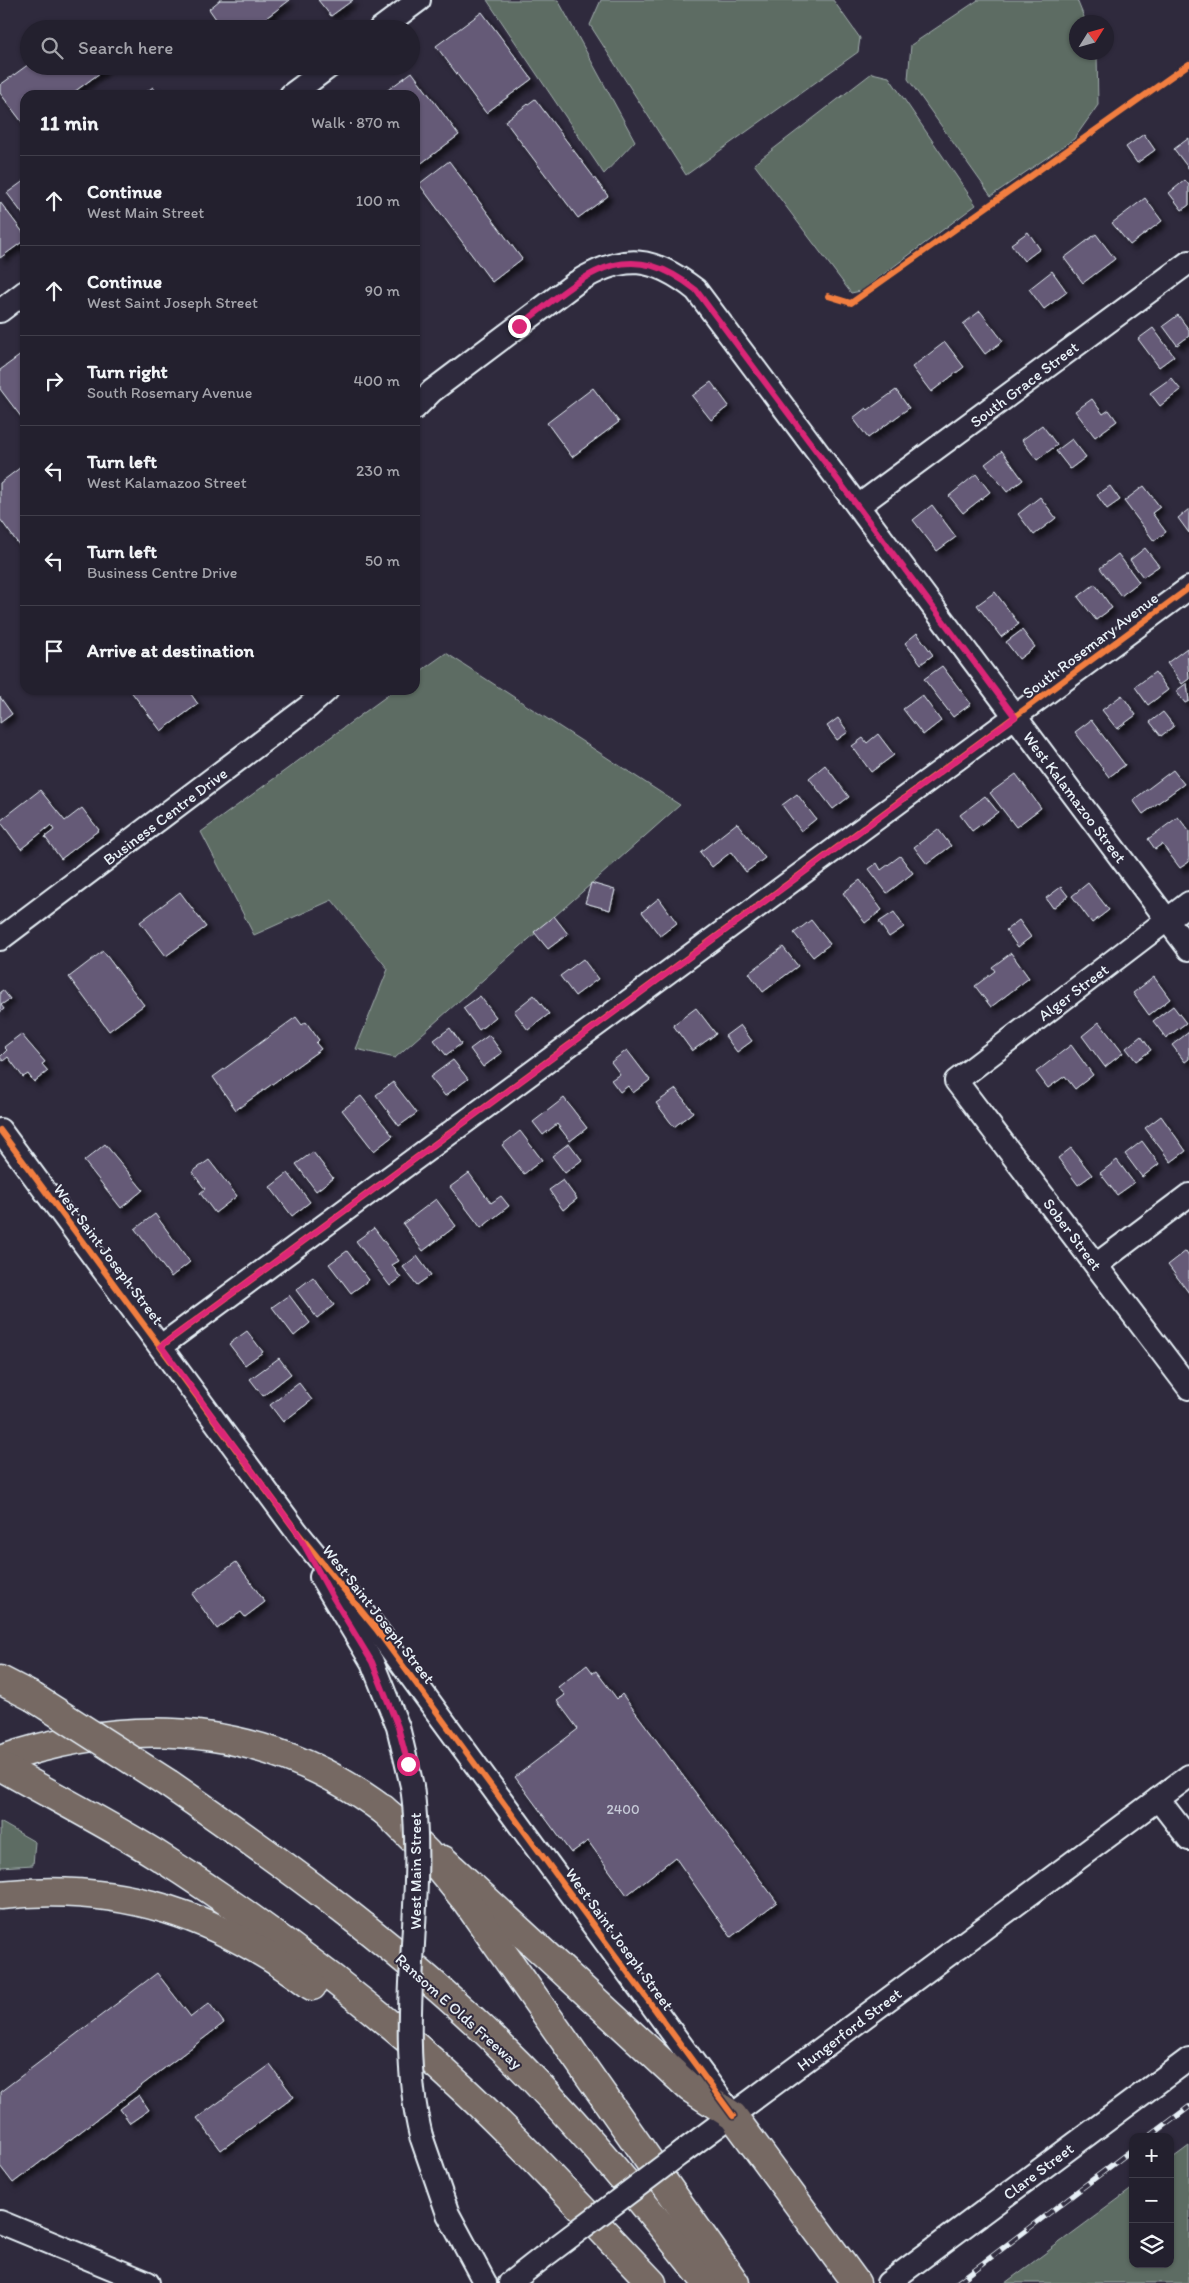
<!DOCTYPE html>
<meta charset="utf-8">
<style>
:root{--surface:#23202e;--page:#2b2836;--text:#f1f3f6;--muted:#a3a3aa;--line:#403e4a}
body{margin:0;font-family:Itim,sans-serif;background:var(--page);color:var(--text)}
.controls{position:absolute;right:15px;bottom:15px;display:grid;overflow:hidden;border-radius:10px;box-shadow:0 1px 4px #0004}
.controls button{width:45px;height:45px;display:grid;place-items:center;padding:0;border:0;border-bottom:1px solid var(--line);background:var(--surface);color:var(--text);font:25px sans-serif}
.compass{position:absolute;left:1069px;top:15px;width:45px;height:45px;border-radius:50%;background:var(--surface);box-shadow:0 1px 4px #0004;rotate:53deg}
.stop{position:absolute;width:15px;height:15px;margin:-11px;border:4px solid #db2777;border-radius:50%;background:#fff}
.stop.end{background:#db2777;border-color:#fff;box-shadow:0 1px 5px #0008}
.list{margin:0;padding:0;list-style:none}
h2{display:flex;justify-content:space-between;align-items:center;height:65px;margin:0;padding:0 20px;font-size:21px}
h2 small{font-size:16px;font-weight:400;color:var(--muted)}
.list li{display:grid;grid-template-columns:32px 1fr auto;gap:15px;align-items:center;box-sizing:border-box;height:90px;padding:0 20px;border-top:1px solid var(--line)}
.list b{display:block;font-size:19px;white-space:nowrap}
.list p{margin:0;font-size:16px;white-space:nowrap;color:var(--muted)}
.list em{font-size:16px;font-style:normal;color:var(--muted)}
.icon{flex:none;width:28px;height:28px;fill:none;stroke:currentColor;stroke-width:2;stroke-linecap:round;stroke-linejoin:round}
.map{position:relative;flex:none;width:1189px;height:2283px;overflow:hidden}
.search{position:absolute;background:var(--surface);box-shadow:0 1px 4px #0004;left:20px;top:20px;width:400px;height:55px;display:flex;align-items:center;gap:12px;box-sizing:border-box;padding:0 18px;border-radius:28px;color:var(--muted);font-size:19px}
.panel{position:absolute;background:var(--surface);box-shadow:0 1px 4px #0004;left:20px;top:90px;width:400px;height:605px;border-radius:15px}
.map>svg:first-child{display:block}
.green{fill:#5d6c63;stroke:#a2aeae}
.building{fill:#655a77;stroke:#e8f1f8;filter:url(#shadow)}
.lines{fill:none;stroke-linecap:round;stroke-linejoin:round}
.minor-casing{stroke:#e8f1f8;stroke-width:26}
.major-casing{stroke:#e8f1f8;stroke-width:31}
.highway-casing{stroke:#e8f1f8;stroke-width:31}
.minor{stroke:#2f2a3d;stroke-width:22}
.major{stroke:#766964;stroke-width:28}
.highway{stroke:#766964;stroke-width:28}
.rail-casing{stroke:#e8f1f8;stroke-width:5.5}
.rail{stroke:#2f2a3d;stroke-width:4;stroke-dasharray:11;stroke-linecap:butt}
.minor-bridge-casing{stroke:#e8f1f8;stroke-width:26;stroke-linecap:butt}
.highway-bridge-casing{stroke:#e8f1f8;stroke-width:31;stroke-linecap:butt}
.minor-bridge{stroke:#2f2a3d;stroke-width:22}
.highway-bridge{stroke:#766964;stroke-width:28}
.cycleway-casing{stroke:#2f2a3d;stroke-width:9}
.cycleway{stroke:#f27e40;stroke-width:6}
.route{stroke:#db2777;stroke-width:6}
.labels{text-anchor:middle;stroke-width:4;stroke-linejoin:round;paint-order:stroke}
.number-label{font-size:14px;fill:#c7cbd8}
.street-label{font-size:16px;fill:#e8f1f8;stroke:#2f2a3d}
</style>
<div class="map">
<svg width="1189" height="2283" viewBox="0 0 1189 2283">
<defs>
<filter id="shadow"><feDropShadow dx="4.5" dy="4.5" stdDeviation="2.5" flood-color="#0009"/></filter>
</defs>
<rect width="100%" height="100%" fill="#2f2a3d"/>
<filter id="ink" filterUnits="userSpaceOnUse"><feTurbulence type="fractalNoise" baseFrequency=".02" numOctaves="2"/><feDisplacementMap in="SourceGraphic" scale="10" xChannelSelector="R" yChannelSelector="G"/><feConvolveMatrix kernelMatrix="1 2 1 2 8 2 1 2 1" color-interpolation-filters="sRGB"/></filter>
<g filter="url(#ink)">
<g class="green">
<path d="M 487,0 L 558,0 L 635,141 L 604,174 Z"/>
<path d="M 601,0 L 833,0 L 860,38 L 858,52 L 686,175 L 590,25 Z"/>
<path d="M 978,0 L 1077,0 L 1086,22 L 1076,22 L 1076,52 L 1097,53 L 1098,105 L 1074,139 L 991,196 L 908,79 L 911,45 Z"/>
<path d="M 872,73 L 889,77 L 976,205 L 861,291 L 851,293 L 754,164 Z"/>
<path d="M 446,653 L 680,805 L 395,1058 L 356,1049 L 388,969 L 332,900 L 254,935 L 201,832 L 395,690 L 415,690 L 415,675 Z"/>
<path d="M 0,1822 L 35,1842 L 33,1865 L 0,1867 Z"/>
<path d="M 1189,2146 L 1189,2283 L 1005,2283 L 1133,2188 L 1133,2264 L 1170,2264 L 1170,2160 Z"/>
</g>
<g class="building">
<path d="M 220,0 L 290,0 L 254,27 L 256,29 L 223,29 L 209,9 Z"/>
<path d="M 318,0 L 353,0 L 331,16 Z"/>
<path d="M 482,12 L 532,79 L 486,113 L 436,46 Z"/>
<path d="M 29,64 L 29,66 L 101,66 L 104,70 L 70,95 L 25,95 L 25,126 L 0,93 L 0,85 Z"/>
<path d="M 412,72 L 459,135 L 415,168 L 415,95 L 381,95 Z"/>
<path d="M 153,87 L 158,95 L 142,95 Z"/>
<path d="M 535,99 L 608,196 L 578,218 L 505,121 Z"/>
<path d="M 1144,134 L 1155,150 L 1137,163 L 1126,147 Z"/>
<path d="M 1189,138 L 1189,169 L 1174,149 Z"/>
<path d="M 449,161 L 522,259 L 492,282 L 419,184 Z"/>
<path d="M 25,180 L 25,217 L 7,193 Z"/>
<path d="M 1185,180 L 1189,185 L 1189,205 L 1182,210 L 1169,193 Z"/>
<path d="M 1145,198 L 1162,221 L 1130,245 L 1112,223 Z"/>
<path d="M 0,202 L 25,235 L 25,240 L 0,258 Z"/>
<path d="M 1028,232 L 1040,249 L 1024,261 L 1011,244 Z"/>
<path d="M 1096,234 L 1115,259 L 1083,283 L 1064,258 Z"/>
<path d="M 1052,271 L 1067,292 L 1044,309 L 1029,289 Z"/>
<path d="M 980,311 L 1003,341 L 985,354 L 963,324 Z"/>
<path d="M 1178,315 L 1189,330 L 1189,336 L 1177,345 L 1163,326 Z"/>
<path d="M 1153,328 L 1174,356 L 1159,367 L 1138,339 Z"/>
<path d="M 945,342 L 964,367 L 931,392 L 912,367 Z"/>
<path d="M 25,352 L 25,422 L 0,389 L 0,370 Z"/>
<path d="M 1171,378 L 1181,390 L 1160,406 L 1150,393 Z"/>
<path d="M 711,382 L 729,406 L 711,420 L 692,396 Z"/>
<path d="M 593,388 L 619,422 L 572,457 L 547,423 Z"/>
<path d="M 896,390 L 909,408 L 868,438 L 853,418 L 866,408 L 868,410 Z"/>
<path d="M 1092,399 L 1103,414 L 1109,410 L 1117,421 L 1095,437 L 1075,411 Z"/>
<path d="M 1042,425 L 1057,445 L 1037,460 L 1022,440 Z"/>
<path d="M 1072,439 L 1086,457 L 1070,469 L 1056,451 Z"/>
<path d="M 1002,451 L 1023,480 L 1007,492 L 985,464 Z"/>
<path d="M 25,464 L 25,547 L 22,549 L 0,519 L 0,483 Z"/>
<path d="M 976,474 L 990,492 L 963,513 L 949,496 Z"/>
<path d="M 1110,486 L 1120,500 L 1107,509 L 1097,495 Z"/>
<path d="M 1144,486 L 1160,507 L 1152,513 L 1166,532 L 1154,541 L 1124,501 Z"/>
<path d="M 1040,497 L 1056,518 L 1034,535 L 1018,514 Z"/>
<path d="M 932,505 L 956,537 L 937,551 L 913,520 Z"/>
<path d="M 1189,509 L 1189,533 L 1178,518 Z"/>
<path d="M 1145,548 L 1159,566 L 1143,577 L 1130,560 Z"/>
<path d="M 1118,554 L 1139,582 L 1121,596 L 1100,568 Z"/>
<path d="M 1095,584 L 1112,608 L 1096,620 L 1078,597 Z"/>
<path d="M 995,592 L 1019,624 L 1001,637 L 977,605 Z"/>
<path d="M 1022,630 L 1035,647 L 1019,659 L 1006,642 Z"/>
<path d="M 917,633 L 933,655 L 921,664 L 905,643 Z"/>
<path d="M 1187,648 L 1189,679 L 1182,684 L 1167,663 Z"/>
<path d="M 942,666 L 971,704 L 953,717 L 924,679 Z"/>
<path d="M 1155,672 L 1168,690 L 1148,705 L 1135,687 Z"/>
<path d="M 1187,683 L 1189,701 L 1185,703 L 1176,691 Z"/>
<path d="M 130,690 L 188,690 L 198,704 L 161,731 Z"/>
<path d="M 922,695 L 941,721 L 923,735 L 903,709 Z"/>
<path d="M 1122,695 L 1136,715 L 1117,729 L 1102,710 Z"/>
<path d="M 0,697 L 12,714 L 0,723 Z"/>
<path d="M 1163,712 L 1174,726 L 1161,736 L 1150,722 Z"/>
<path d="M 838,718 L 848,732 L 837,740 L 827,726 Z"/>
<path d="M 1091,720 L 1125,765 L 1109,777 L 1075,732 Z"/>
<path d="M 878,734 L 894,755 L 871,772 L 852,746 L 863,738 L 867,743 Z"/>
<path d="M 825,765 L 849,797 L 833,809 L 809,778 Z"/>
<path d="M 1173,770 L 1184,784 L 1143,814 L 1133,800 Z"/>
<path d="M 1016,774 L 1041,808 L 1016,827 L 990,793 Z"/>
<path d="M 40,790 L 65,821 L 82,808 L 99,830 L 61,859 L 45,837 L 54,830 L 51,825 L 21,849 L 0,821 Z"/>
<path d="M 797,794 L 816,819 L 801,831 L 782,805 Z"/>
<path d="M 985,796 L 998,812 L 972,831 L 960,815 Z"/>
<path d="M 1178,817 L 1189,831 L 1189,862 L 1180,868 L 1162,844 L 1155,849 L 1148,839 Z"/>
<path d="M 737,823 L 765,858 L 746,872 L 731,852 L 712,867 L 700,852 Z"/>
<path d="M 938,829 L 951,846 L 927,864 L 914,847 Z"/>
<path d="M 900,856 L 913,873 L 887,893 L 869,869 L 877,863 L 881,870 Z"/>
<path d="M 860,880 L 882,910 L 865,923 L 843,893 Z"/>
<path d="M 591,883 L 615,890 L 610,910 L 585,903 Z"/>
<path d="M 1088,883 L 1109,910 L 1092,923 L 1072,896 Z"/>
<path d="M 1061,887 L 1068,896 L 1053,908 L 1046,898 Z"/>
<path d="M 180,892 L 206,927 L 166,956 L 140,922 Z"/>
<path d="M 659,898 L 677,923 L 660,936 L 642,912 Z"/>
<path d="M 894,912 L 904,927 L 889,937 L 879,922 Z"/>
<path d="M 554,916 L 568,934 L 548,949 L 534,932 Z"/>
<path d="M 811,920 L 830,944 L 813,957 L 794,933 Z"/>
<path d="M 1019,920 L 1031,937 L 1018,947 L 1006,930 Z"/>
<path d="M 783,947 L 798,966 L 763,992 L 749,973 Z"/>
<path d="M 103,951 L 144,1005 L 109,1031 L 69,977 Z"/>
<path d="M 1011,953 L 1029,978 L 991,1007 L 975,986 L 995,971 L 992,967 Z"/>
<path d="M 583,959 L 598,979 L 575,996 L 560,976 Z"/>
<path d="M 1154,977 L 1170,999 L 1149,1015 L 1133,993 Z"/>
<path d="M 3,990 L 10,999 L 1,1005 L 4,1009 L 0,1012 L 0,992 Z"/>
<path d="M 534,995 L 549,1014 L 528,1030 L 514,1011 Z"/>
<path d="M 480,996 L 496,1017 L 479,1030 L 463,1008 Z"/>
<path d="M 1173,1006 L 1186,1023 L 1166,1038 L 1153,1021 Z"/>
<path d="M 696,1008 L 716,1034 L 692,1051 L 673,1025 Z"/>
<path d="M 296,1017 L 302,1025 L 306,1022 L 319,1040 L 316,1043 L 321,1049 L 236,1110 L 213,1077 Z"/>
<path d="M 1099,1022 L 1123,1053 L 1105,1067 L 1082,1036 Z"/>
<path d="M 740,1025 L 752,1041 L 737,1052 L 725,1036 Z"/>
<path d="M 450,1028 L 461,1044 L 446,1055 L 434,1040 Z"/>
<path d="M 1189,1032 L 1189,1059 L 1185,1062 L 1172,1045 Z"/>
<path d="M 21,1034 L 45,1062 L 42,1064 L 48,1071 L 34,1082 L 28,1074 L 23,1077 L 8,1057 L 3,1061 L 0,1057 L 7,1050 L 4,1047 Z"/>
<path d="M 489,1035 L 502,1053 L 483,1067 L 470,1049 Z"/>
<path d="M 1141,1036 L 1151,1050 L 1136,1061 L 1126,1048 Z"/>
<path d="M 1071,1045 L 1093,1075 L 1075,1089 L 1065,1076 L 1048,1088 L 1036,1072 Z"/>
<path d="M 627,1050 L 650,1080 L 633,1093 L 628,1086 L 620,1092 L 611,1080 L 620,1074 L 611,1062 Z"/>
<path d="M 453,1060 L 468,1079 L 445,1096 L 430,1077 Z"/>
<path d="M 393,1082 L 417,1113 L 399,1126 L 376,1095 Z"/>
<path d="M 676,1089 L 693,1112 L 674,1127 L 656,1103 Z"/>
<path d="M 361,1096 L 393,1136 L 374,1151 L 342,1110 Z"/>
<path d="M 564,1098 L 587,1128 L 570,1141 L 557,1124 L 543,1135 L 533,1122 Z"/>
<path d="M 1161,1116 L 1186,1151 L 1171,1162 L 1145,1128 Z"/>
<path d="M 520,1131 L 542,1160 L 524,1174 L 502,1145 Z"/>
<path d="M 1142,1141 L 1159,1164 L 1142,1177 L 1125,1154 Z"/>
<path d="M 569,1143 L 582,1160 L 565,1173 L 552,1156 Z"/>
<path d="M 105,1144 L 143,1190 L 121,1208 L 84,1161 Z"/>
<path d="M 1071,1148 L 1092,1175 L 1078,1185 L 1058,1158 Z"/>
<path d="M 313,1152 L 333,1178 L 316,1191 L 296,1164 Z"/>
<path d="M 209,1160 L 237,1196 L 215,1213 L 200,1193 L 205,1189 L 192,1172 Z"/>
<path d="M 1117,1160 L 1134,1183 L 1117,1195 L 1100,1173 Z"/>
<path d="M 288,1173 L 310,1202 L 292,1216 L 270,1187 Z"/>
<path d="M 469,1173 L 491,1203 L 501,1196 L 509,1206 L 481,1228 L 450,1187 Z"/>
<path d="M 563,1180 L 577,1199 L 563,1210 L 549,1190 Z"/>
<path d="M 436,1199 L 456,1226 L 423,1251 L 403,1224 Z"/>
<path d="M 155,1214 L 190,1262 L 171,1277 L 135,1229 Z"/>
<path d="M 374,1228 L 399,1261 L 392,1265 L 401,1278 L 390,1286 L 356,1241 Z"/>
<path d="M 347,1251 L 369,1280 L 351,1293 L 329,1264 Z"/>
<path d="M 1186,1251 L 1189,1256 L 1189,1293 L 1168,1265 Z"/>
<path d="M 417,1256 L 431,1275 L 417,1285 L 403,1267 Z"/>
<path d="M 313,1277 L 334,1305 L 317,1318 L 296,1290 Z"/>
<path d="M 289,1295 L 310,1323 L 294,1336 L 272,1307 Z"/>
<path d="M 247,1331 L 263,1352 L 245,1365 L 229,1344 Z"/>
<path d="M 279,1358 L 291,1374 L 263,1396 L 250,1379 Z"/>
<path d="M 299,1383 L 312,1400 L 283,1422 L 270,1405 Z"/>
<path d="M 236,1562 L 265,1602 L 245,1617 L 241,1612 L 217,1629 L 192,1594 Z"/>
<path d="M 587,1665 L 593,1673 L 596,1671 L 617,1699 L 622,1694 L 777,1902 L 731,1937 L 675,1857 L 627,1895 L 588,1841 L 571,1853 L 515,1777 L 578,1729 L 557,1701 L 565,1695 L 558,1687 Z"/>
<path d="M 157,1973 L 191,2017 L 209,2003 L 224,2023 L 13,2183 L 0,2166 L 0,2092 Z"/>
<path d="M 270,2065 L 294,2097 L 221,2150 L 197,2118 Z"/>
<path d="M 139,2095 L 149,2110 L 130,2123 L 120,2109 Z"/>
</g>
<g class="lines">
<g class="minor-casing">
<g id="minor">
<path d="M 380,29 L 419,0"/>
<path d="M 291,95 L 330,66"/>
<path d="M 0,311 L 25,292"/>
<path d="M 415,408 L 432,391 L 577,282 C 624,253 653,256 696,290 L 1189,949"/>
<path d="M 858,506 L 1189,262"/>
<path d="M 1189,903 L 956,1081 L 1189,1388"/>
<path d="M 0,939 L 308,707 L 327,690"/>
<path d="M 0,1130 L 297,1532 L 376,1629 L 728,2109"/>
<path d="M 1096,1265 L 1189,1195"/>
<path d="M 161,1346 L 1189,588"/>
<path d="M 321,1577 L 372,1662 L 398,1727 L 412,1786"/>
<path d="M 1158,1799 L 1189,1839"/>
<path d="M 421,2136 L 448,2214 L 485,2283"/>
<path d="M 681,2153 L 1189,1776"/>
<path d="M 0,2222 L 148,2283"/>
<path d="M 510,2283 L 542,2258"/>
<path d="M 888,2283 L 1189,2059"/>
</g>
</g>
<g class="major-casing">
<g id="major">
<path d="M 0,1760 C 143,1711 282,1725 401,1824"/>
<path d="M 443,1860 L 690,2088 L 733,2116 L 856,2283"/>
</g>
</g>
<g class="highway-casing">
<g id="highway">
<path d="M 0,1680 L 33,1697"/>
<path d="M 0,1766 C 51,1795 104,1822 154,1853 C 247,1912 337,1978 421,2051 C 503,2122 577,2204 652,2283"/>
<path d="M 169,1784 C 279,1860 387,1938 485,2031 C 566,2108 638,2195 707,2283"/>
<path d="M 383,1809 L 427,1853 L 467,1902 L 735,2283"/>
<path d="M 0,1895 C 120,1882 216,1914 312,1986"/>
</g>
</g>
<use href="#minor" class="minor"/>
<use href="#major" class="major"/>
<use href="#highway" class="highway"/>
<g class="rail-casing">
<g id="rail">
<path d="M 1149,2137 L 1189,2107"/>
<path d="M 957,2283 L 1133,2149"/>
</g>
</g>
<use href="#rail" class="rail"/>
<g class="minor-bridge-casing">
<g id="minor-bridge">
<path d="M 412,1786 C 428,1902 393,2021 421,2136"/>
<path d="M 542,2258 L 681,2153"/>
</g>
</g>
<g class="highway-bridge-casing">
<path id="highway-bridge" d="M 33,1697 L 169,1784"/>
</g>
<use href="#minor-bridge" class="minor-bridge"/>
<use href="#highway-bridge" class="highway-bridge"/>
<g class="cycleway-casing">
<g id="cycleway">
<path d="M 828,296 L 851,303 L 1189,64"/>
<path d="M 0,1130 L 297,1532 L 376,1629 L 733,2116"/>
<path d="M 161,1346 L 1189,588"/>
</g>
</g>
<use href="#cycleway" class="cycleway"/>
</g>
</g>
<g class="lines" filter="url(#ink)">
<path class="route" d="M 408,1764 L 398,1727 L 372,1662 L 332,1596 L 297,1532 L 161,1346 L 1015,717 L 696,290 C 622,231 581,280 519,326"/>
</g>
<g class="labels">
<g class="number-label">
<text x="623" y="1814">2400</text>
</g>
<g class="street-label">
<text transform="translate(1024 384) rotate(-37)" y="6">South Grace Street</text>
<text transform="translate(1090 645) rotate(-37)" y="6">South Rosemary Avenue</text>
<text transform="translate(1075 797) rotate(53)" y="6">West Kalamazoo Street</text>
<text transform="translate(165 816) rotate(-37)" y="6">Business Centre Drive</text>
<text transform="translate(1073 992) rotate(-37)" y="6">Alger Street</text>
<text transform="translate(1073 1234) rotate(53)" y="6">Sober Street</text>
<text transform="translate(109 1254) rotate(53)" y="6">West Saint Joseph Street</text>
<text transform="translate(379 1614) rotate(52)" y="6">West Saint Joseph Street</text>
<text transform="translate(415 1871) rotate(-90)" y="6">West Main Street</text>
<text transform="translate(620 1939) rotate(54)" y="6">West Saint Joseph Street</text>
<text transform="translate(459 2011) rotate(42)" y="6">Ransom E Olds Freeway</text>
<text transform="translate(849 2029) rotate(-37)" y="6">Hungerford Street</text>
<text transform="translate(1038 2171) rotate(-37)" y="6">Clare Street</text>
</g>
</g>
</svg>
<div class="controls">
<button>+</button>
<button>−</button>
<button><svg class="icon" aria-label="layers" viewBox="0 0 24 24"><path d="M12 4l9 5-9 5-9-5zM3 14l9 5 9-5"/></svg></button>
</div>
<svg class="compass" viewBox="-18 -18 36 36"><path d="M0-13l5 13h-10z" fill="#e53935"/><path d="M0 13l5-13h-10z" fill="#a3a3aa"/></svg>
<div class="stop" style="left:408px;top:1764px"></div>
<div class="stop end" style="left:519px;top:326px"></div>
<div class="search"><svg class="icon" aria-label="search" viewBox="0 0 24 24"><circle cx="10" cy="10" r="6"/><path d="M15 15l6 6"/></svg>Search here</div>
<section class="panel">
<h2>11 min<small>Walk · 870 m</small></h2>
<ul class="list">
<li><svg class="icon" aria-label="ahead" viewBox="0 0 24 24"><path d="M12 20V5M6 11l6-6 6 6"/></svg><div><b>Continue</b><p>West Main Street</p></div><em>100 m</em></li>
<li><svg class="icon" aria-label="ahead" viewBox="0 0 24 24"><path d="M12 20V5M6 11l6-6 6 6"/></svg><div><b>Continue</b><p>West Saint Joseph Street</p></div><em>90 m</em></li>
<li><svg class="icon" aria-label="right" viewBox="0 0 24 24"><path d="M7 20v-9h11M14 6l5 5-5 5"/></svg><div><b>Turn right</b><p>South Rosemary Avenue</p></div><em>400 m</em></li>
<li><svg class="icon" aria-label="left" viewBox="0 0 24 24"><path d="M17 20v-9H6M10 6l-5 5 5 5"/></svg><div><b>Turn left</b><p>West Kalamazoo Street</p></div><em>230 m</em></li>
<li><svg class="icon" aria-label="left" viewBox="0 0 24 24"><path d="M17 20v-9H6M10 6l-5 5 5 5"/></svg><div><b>Turn left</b><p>Business Centre Drive</p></div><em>50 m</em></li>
<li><svg class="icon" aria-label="arrive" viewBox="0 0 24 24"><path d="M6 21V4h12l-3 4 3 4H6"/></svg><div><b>Arrive at destination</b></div></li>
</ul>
</section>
</div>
